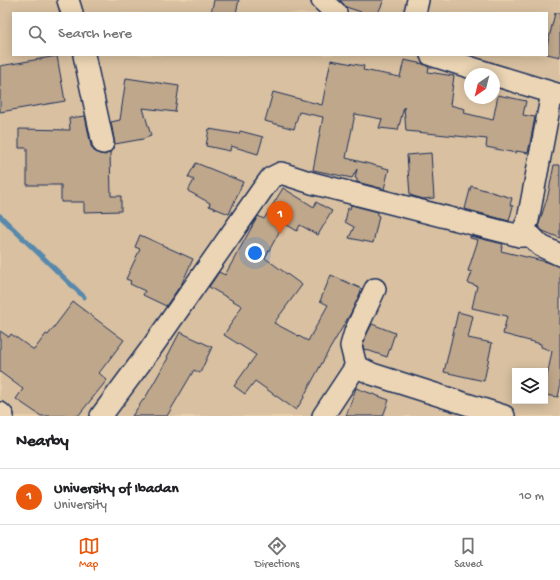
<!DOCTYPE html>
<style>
:root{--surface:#fff;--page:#f6f6f6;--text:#202124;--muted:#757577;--line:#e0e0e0;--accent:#ea580c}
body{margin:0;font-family:"Gochi Hand",sans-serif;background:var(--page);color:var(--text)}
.controls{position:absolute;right:12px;bottom:12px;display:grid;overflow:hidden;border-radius:0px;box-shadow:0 2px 10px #0003}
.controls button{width:36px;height:36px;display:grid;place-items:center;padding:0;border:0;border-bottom:1px solid var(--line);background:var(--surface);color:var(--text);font:20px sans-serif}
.compass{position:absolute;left:464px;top:68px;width:36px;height:36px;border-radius:50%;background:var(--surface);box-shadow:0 2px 10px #0003;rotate:215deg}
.you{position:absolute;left:255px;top:253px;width:14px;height:14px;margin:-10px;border:3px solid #fff;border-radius:50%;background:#1a73e8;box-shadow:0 0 0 6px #1a73e833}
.badge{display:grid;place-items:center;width:26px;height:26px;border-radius:50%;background:var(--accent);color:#fff;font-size:13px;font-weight:700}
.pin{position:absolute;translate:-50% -33px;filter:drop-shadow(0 1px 2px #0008)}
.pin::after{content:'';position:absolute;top:21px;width:14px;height:12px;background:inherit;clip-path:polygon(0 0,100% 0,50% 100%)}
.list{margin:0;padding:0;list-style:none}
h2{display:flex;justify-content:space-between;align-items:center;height:52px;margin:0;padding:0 16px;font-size:17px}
h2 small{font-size:13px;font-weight:400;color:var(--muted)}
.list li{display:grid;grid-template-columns:26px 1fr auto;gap:12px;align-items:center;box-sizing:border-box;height:56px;padding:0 16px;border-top:1px solid var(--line)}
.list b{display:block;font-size:15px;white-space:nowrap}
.list p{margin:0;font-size:13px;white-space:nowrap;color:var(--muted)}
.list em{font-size:13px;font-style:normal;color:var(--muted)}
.icon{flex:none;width:22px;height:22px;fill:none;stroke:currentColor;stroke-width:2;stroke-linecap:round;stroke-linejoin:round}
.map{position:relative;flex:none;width:560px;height:416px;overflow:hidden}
.search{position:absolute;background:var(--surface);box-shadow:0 2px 10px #0003;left:12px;right:12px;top:12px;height:44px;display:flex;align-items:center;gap:10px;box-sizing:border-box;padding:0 14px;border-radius:0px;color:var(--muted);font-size:15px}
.sheet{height:108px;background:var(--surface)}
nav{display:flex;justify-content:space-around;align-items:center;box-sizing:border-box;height:56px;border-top:1px solid var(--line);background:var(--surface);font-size:11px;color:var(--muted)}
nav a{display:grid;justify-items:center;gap:2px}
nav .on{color:var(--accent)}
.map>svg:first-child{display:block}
.built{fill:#d8c0a0;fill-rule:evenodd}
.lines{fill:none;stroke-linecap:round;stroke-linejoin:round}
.stream{stroke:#5889ad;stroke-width:5}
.building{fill:#bfa78b;stroke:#1b2f5e}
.minor-casing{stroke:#1b2f5e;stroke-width:24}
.minor{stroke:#ebd5b4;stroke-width:21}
</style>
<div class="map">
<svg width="560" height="416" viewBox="0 0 560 416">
<rect width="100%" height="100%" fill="#e9cfab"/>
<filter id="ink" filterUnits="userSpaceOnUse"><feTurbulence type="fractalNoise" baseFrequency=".025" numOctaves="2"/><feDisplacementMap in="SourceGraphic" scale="8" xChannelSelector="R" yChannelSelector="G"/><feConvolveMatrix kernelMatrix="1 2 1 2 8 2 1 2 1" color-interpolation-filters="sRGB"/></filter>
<g filter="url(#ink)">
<path class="built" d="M 0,0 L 560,0 L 560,416 L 0,416 ZM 13,13 L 547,13 L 547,55 L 13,55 ZM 470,74 L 494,74 L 494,98 L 470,98 ZM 515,371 L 545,371 L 545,401 L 515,401 Z"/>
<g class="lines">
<path class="stream" d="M 0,216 L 84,297"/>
</g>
<g class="building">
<path d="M 214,0 L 239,0 L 236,13 L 211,13 Z"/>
<path d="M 340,0 L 384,0 L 378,13 L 364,13 L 346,7 Z"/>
<path d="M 555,13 L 560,13 L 560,57 L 547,54 L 547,46 Z"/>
<path d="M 57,56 L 65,101 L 0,112 L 0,66 Z"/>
<path d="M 331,60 L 364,66 L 363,70 L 400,77 L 404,60 L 423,64 L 429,67 L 428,72 L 454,76 L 450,105 L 465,109 L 464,113 L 493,120 L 498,95 L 526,101 L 523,115 L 535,117 L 528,153 L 516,151 L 516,153 L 486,147 L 487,139 L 406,131 L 404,107 L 398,130 L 379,128 L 382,119 L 355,114 L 346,158 L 389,169 L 384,189 L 357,182 L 357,179 L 355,178 L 357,169 L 352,178 L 313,170 L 323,117 L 299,112 L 294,129 L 265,121 L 273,92 L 322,105 Z"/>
<path d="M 126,78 L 179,86 L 175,112 L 143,108 L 151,136 L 143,139 L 115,144 L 111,122 L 120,120 Z"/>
<path d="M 85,116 L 91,146 L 94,151 L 100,154 L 105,155 L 110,152 L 111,196 L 121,196 L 121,211 L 84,212 L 84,202 L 61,202 L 61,185 L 27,185 L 27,148 L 19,148 L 19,129 L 70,130 L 69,118 Z"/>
<path d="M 209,129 L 239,134 L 240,131 L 263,137 L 258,154 L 231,146 L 230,151 L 206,146 Z"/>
<path d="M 431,153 L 434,198 L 423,199 L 410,195 L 407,155 Z"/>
<path d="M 196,163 L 243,182 L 229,214 L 209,206 L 210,203 L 188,191 L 194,180 L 188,177 Z"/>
<path d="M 554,165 L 560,165 L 560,238 L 543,231 L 538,227 L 548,195 Z"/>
<path d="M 471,186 L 512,198 L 510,205 L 513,206 L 509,221 L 465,209 Z"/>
<path d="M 283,188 L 314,207 L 316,202 L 332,211 L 318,235 L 300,225 L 297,231 L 284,223 L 265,258 L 302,285 L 274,323 L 308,341 L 328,305 L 320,301 L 331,275 L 362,289 L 352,311 L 328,352 L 304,396 L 305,396 L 296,410 L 255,381 L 245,394 L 234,386 L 256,355 L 224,335 L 242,306 L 209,287 L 219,272 L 225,275 L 258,216 L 264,219 Z"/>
<path d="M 351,205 L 378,212 L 377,215 L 379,216 L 373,243 L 349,238 L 354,227 L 345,222 L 348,208 L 350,209 Z"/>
<path d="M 140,235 L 193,259 L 182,283 L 166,306 L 143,295 L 145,291 L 130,284 L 131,281 L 126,279 L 140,249 L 135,247 Z"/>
<path d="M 470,236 L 503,244 L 501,251 L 547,262 L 560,267 L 560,388 L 558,397 L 545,395 L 545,388 L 552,351 L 541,347 L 541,344 L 503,334 L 507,316 L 472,308 L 477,286 L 468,283 L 472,272 L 468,271 L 478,240 L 470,238 Z"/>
<path d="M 73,302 L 124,340 L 99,373 L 107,380 L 78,416 L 41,416 L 16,399 L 23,389 L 0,372 L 0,331 L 9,337 L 11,334 L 34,350 L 46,334 L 48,335 Z"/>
<path d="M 458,312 L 473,316 L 468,338 L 492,343 L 484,381 L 444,372 Z"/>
<path d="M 372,324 L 395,333 L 387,357 L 364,349 L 363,346 L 366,336 Z"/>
<path d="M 180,332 L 212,347 L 200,373 L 194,370 L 167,416 L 132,416 L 143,400 L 144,400 L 168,358 L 167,357 Z"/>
<path d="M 356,388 L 389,400 L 383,416 L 346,416 Z"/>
</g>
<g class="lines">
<g class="minor-casing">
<g id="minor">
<path d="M 68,0 L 72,13"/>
<path d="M 322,0 L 336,13"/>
<path d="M 415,13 L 418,0"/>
<path d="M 84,55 L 103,143"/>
<path d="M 431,55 L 491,74"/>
<path d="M 494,75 L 560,95"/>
<path d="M 552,93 L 528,220 L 520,236 L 531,236 L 541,246 L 560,255"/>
<path d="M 375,289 L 355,332 L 351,346 L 356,366 L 372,374 L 504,416"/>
<path d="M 0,413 L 3,416"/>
<path d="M 101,416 L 150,350 L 262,190 L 271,178 L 281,173 L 312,183 L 520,236"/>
<path d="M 323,416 L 356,366"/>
</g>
</g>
<use href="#minor" class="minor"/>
</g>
</g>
</svg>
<div class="controls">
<button><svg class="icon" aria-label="layers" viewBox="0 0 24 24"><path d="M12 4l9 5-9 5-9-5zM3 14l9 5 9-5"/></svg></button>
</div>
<svg class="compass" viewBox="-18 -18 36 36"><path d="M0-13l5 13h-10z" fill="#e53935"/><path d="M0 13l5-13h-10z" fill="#757577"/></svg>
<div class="you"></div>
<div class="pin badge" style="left:280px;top:234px">1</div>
<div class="search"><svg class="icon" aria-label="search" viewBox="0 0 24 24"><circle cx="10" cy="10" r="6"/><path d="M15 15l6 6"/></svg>Search here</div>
</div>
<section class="sheet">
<h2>Nearby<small></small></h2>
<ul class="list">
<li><span class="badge">1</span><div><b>University of Ibadan</b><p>University</p></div><em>10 m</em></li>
</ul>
</section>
<nav>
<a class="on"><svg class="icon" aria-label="map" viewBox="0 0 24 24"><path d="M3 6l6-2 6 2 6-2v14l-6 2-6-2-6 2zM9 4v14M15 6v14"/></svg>Map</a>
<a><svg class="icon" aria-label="directions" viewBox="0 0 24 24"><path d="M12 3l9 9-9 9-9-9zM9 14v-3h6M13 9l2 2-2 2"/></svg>Directions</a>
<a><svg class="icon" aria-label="saved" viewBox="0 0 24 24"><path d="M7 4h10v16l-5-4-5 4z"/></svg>Saved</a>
</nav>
